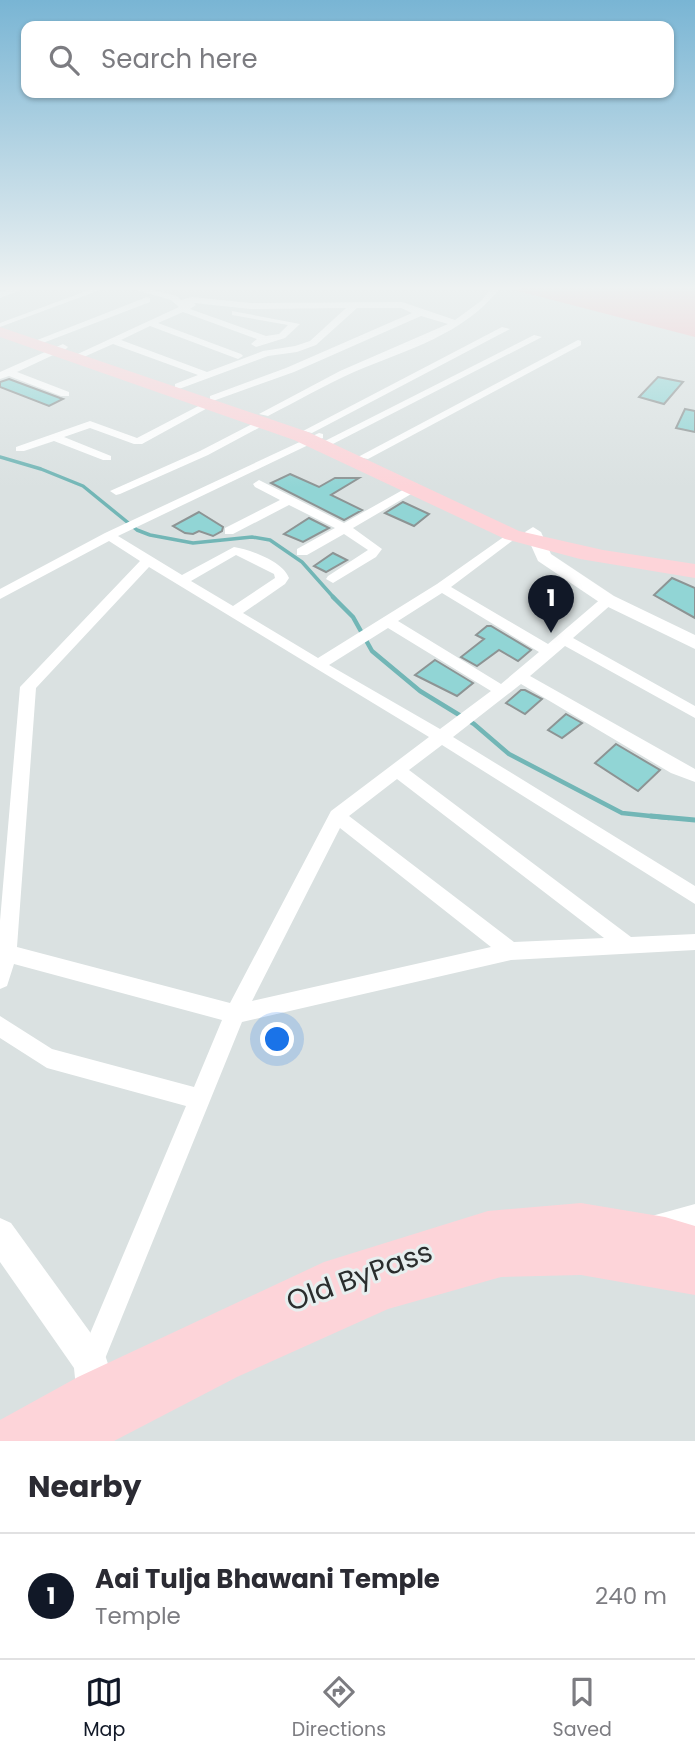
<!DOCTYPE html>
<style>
:root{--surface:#fff;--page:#f2f2f3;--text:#2b2b33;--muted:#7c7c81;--line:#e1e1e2;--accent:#111827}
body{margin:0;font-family:Poppins,sans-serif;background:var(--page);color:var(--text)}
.you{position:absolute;left:278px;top:1040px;width:24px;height:24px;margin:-18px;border:5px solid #fff;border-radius:50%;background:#1a73e8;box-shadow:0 0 0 10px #1a73e833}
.badge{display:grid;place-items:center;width:46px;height:46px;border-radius:50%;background:var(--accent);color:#fff;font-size:23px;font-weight:700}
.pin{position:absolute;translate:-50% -58px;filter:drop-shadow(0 2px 4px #0008)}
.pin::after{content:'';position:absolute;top:37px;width:24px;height:21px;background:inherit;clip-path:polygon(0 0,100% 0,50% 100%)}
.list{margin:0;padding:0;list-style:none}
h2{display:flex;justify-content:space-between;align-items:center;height:91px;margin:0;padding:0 28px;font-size:30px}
h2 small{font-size:23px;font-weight:400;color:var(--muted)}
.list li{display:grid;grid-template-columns:46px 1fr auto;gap:21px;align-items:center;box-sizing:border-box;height:126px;padding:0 28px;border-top:2px solid var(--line)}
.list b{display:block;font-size:26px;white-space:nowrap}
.list p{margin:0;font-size:23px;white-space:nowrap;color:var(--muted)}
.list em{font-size:23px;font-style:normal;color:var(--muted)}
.icon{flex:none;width:38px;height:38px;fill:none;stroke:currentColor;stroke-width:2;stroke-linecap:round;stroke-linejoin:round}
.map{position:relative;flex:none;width:695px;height:1441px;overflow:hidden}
.search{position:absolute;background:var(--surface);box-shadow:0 2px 5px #0004;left:21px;right:21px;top:21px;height:77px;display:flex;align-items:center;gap:18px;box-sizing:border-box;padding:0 24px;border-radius:14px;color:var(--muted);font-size:26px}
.sheet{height:217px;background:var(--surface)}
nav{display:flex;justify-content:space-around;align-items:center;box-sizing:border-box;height:98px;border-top:2px solid var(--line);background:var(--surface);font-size:19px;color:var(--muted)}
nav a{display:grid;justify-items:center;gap:4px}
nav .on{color:var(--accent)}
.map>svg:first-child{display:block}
.green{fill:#f5bbc1}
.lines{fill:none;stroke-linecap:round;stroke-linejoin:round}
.stream-far2{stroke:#72b6b6;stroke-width:3.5}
.stream-far1{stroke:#72b6b6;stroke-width:4.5}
.stream{stroke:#72b6b6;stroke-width:5}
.building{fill:#91d5d5;stroke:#8d9494;stroke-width:2}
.minor{fill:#fff;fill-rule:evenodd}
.tertiary{fill:#fff;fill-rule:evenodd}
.primary{fill:#fdd4d9;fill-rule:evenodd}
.labels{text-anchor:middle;stroke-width:6;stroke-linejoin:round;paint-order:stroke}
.near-street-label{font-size:28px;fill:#2a2d2d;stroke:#e7efef}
</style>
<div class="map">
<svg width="695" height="1441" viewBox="0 0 695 1441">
<rect width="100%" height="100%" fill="#dae1e1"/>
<path class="green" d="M 521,287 L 695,287 L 695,337 L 518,291 Z"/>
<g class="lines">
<path class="stream-far2" d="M 0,457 L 41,469 L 83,486 L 137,530 L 150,535 L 193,543 L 252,537 L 270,540 L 302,562 L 335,599"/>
<path class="stream-far1" d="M 333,597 L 353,617 L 372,651 L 420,691 L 474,724 L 509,754 L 622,813 L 669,818"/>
<path class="stream" d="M 651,816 L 695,820"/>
</g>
<g class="building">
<path d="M 658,377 L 683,382 L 664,404 L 639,397 Z"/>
<path d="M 9,379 L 60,398 L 63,399 L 49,406 L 0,387 L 0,382 Z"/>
<path d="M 685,409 L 695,411 L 695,432 L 676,428 Z"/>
<path d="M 290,474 L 319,487 L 335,478 L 359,478 L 331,495 L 362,510 L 344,520 L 271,483 Z"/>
<path d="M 403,502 L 429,514 L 414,526 L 385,513 Z"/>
<path d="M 199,512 L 223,527 L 222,531 L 213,536 L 199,531 L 193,534 L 185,533 L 173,526 Z"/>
<path d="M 309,518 L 329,528 L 303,542 L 284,534 Z"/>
<path d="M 333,553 L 347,560 L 326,572 L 314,566 Z"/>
<path d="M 672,578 L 695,588 L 695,618 L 654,595 Z"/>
<path d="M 487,626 L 491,626 L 531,650 L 518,661 L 499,650 L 477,666 L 461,657 L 484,639 L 476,635 Z"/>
<path d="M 435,660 L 473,683 L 457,696 L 415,675 Z"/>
<path d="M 521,690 L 525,690 L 542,699 L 525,714 L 506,703 Z"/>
<path d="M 566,714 L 582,723 L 562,738 L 548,730 Z"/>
<path d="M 616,744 L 660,770 L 638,791 L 595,763 Z"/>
</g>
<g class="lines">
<g class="minor">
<path d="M 17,287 L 29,287 L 0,298 L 0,292 Z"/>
<path d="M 97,287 L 108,287 L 0,327 L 0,323 Z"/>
<path d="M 126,287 L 139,287 L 177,296 L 181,300 L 192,297 L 251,303 L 402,302 L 455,320 L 481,301 L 493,287 L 501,287 C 464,335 408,349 354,372 C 325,385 297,401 268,416 L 259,414 L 340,371 L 448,324 L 421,316 L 294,372 L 213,401 L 213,405 L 142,444 L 134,444 L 90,428 L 64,437 L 111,456 L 111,460 L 103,460 L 54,441 L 24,451 L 16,451 L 16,447 L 90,421 L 137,438 L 210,400 L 210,396 L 286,368 L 412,313 L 401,308 L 357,308 L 316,345 L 297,352 L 268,356 L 179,389 L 175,388 L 175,384 L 198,375 L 113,344 L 77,360 L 69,358 L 179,307 L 171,300 ZM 194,303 L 251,309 L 346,308 L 310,341 L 295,346 L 263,351 L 207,372 L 121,340 L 150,326 L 238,359 L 243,356 L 241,354 L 158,323 L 183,312 L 257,339 L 251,344 L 256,347 L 285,338 L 300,324 L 232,311 L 232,315 L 288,325 L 279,334 L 266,336 L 190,309 L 196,305 Z"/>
<path d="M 147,297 L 150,298 L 150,302 L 35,346 L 27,344 Z"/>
<path d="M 502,327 L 510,329 L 312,433 L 303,431 Z"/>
<path d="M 534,335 L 542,337 L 325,448 L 315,446 Z"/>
<path d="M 578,340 L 581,341 L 581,345 L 368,459 L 358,457 Z"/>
<path d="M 63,344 L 68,347 L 66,349 L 17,372 L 69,392 L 69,396 L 61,396 L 9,376 L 0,379 L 0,372 Z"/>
<path d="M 262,419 L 266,420 L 266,424 L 208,455 L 120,494 L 116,495 L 110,491 L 200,451 Z"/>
<path d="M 319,433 L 323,434 L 323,438 L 118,536 L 182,575 L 234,547 C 251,550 283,561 289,578 L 285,584 L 243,613 L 318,658 L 437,584 L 512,531 L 516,532 L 516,538 L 451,587 L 548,644 L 603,597 L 613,597 L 615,600 L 613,603 L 573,638 L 695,706 L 695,718 L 565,646 L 530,676 L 695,769 L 695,782 L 671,773 L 521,684 L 453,737 L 695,886 L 695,904 L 442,745 L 409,770 L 631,937 L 695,934 L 695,950 L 511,960 L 242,1022 L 100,1371 L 91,1375 L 82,1371 L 78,1362 L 186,1106 L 47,1068 L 0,1038 L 0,1016 L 52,1049 L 194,1087 L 222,1020 L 14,964 L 7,986 L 0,989 L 0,921 L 20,687 L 140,561 L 109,541 L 0,599 L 0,589 L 105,533 ZM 236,555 L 274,574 L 275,578 L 233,606 L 191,581 ZM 149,567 L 429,737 L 331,811 L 230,1003 L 17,947 L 36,688 ZM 442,593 L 539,652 L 501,684 L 398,621 ZM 388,628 L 491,691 L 440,729 L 329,665 ZM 397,779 L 604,938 L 514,942 L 349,816 ZM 340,828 L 491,947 L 252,1001 Z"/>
<path d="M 259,480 L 344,523 L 408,487 L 416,487 L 418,490 L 353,528 L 382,549 L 376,557 L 333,583 L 326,579 L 328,576 L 368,550 L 344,534 L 307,555 L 297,555 L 297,549 L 335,528 L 289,505 L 233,534 L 225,534 L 225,528 L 280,500 L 255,487 L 253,484 Z"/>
<path d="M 695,1204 L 695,1228 L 657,1238 L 648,1235 L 645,1226 L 648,1217 Z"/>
</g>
<g class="tertiary">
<path d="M 533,527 L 541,532 L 551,554 L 614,596 L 695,635 L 695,649 L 602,604 L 538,561 L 525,532 Z"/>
<path d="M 0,1218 L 11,1223 L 103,1350 C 111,1369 116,1392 108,1411 L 95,1416 L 82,1411 L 77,1398 L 74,1368 L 0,1262 Z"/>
</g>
<g class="primary">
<path d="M 0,327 L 308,432 L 519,531 L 603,550 L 695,564 L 695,578 L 580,559 L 505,539 L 294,440 L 0,337 Z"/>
<path d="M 581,1203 L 665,1217 L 695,1226 L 695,1295 L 581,1275 L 501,1277 L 388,1309 L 237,1377 L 114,1441 L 0,1441 L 0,1420 L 78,1377 L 324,1262 L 488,1211 Z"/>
</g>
</g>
<linearGradient id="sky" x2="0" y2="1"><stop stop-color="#79b5d4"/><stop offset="0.59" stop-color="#eef2f2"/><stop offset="1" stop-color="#eef2f2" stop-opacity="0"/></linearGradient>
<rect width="695" height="488" fill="url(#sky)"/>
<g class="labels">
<g class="near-street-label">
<text transform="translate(359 1276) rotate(-20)" y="10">Old ByPass</text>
</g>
</g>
</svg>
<div class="you"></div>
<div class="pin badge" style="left:551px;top:633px">1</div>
<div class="search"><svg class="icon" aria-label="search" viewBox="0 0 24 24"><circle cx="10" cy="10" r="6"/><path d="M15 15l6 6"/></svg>Search here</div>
</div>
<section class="sheet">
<h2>Nearby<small></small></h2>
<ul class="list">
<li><span class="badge">1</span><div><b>Aai Tulja Bhawani Temple</b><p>Temple</p></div><em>240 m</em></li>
</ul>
</section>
<nav>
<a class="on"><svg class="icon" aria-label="map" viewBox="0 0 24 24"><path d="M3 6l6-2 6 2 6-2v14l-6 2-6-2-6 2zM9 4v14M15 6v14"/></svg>Map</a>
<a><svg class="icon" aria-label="directions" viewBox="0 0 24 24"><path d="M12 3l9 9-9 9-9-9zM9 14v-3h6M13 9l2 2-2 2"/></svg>Directions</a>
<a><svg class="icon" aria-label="saved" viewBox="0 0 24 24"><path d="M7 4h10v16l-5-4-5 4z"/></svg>Saved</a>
</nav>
